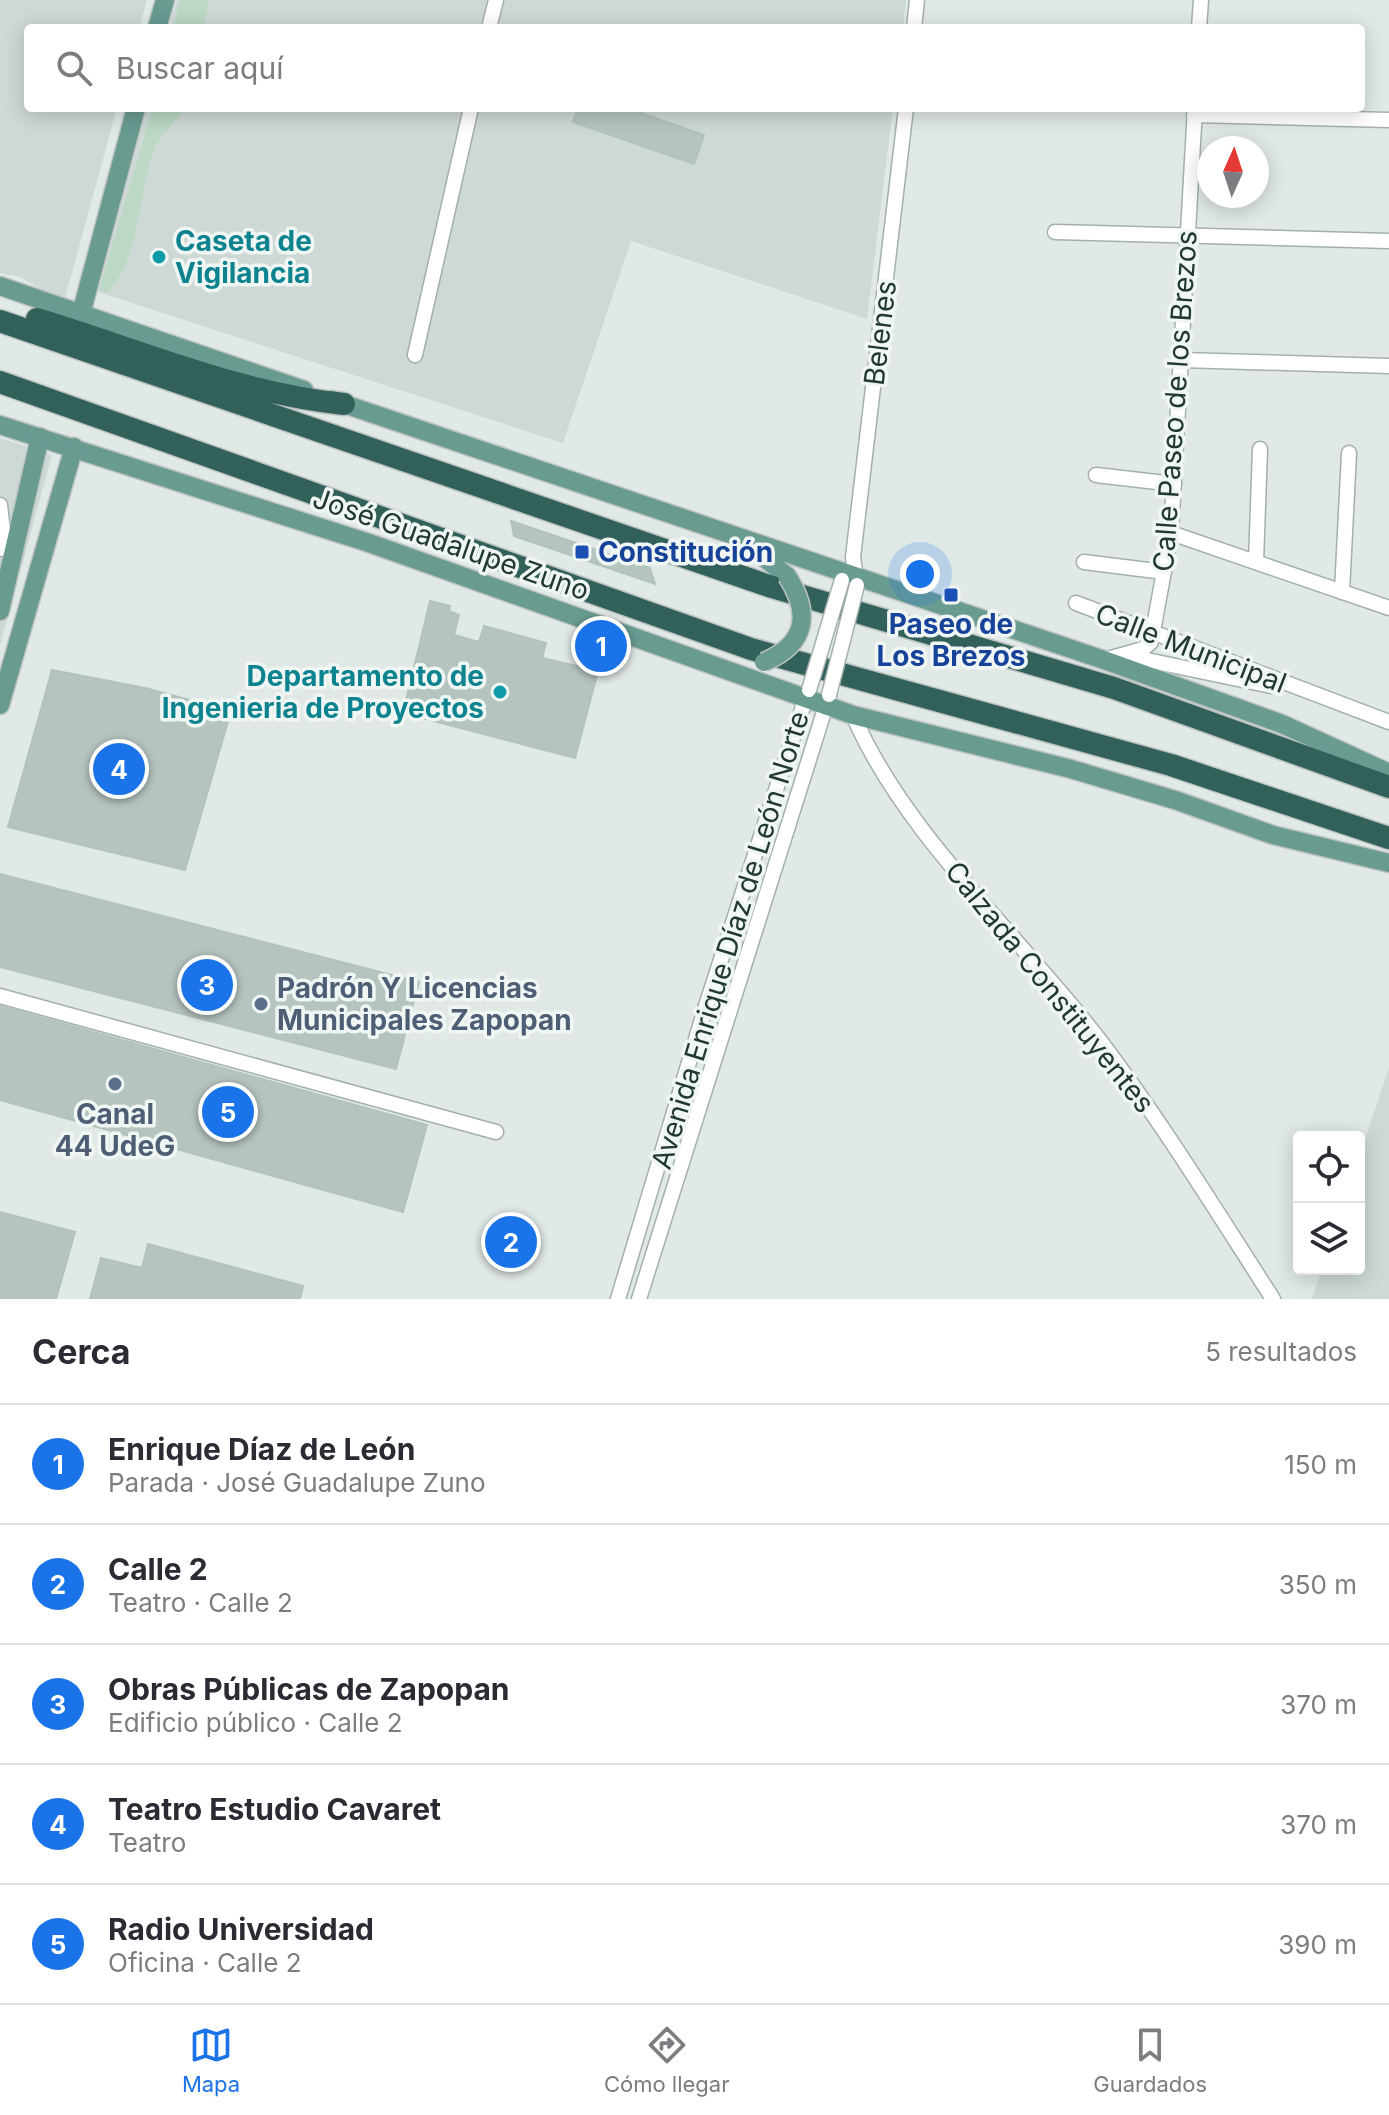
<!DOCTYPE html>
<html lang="es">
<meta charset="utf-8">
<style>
:root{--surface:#fff;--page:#f7f7f7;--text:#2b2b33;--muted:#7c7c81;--line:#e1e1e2;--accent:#1a73e8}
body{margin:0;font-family:Inter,sans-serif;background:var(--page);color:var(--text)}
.controls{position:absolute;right:24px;bottom:24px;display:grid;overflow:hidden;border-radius:8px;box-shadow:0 4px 20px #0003}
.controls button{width:72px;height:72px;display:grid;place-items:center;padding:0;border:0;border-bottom:2px solid var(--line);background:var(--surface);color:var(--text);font:40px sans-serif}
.compass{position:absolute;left:1197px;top:136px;width:72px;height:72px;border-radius:50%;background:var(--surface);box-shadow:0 4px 20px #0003;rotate:3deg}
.you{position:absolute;left:920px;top:574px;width:28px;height:28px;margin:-20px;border:6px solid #fff;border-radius:50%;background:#1a73e8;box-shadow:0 0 0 12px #1a73e833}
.badge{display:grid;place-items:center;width:52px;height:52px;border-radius:50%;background:var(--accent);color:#fff;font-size:26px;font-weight:700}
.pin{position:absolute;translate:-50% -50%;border:4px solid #fff;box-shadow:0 2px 8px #0006}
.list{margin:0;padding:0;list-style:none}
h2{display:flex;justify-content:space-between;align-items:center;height:104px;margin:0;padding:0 32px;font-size:34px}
h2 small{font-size:26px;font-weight:400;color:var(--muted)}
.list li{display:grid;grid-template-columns:52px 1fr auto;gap:24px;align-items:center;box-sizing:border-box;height:120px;padding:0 32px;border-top:2px solid var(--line)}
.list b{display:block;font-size:30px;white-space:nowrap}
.list p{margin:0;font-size:26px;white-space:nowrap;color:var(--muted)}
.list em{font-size:26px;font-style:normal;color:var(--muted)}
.icon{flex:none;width:44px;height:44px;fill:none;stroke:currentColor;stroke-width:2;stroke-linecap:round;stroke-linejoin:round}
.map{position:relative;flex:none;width:1389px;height:1299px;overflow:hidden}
.search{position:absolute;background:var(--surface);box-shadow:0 4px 20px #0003;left:24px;right:24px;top:24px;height:88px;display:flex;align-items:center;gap:20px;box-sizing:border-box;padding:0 28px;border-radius:8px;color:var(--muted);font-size:30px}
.sheet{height:704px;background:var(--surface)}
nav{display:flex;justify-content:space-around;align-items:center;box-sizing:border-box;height:112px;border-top:2px solid var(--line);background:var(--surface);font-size:22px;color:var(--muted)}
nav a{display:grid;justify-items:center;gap:4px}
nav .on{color:var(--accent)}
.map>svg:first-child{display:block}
.built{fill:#ced9d5}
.green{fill:#bbd9c4}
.building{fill:#b6c4bf;stroke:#b3c2bd;stroke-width:2}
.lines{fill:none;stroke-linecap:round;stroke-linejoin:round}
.minor-casing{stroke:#a3b0ad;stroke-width:17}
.major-casing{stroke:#bdc3c2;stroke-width:21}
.highway-casing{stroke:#bdc3c2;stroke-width:25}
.minor{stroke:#fff;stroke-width:14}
.major{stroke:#699b91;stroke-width:18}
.highway{stroke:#31615a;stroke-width:22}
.minor-bridge-casing{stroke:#a3b0ad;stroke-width:17;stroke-linecap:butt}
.major-bridge-casing{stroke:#bdc3c2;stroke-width:21;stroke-linecap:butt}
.minor-bridge{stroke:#fff;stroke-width:14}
.major-bridge{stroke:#699b91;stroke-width:18}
.culture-dot{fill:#0f9aa8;stroke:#f0f6f4;stroke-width:3}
.transit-dot{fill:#1a4fb4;stroke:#f0f6f4;stroke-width:3}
.service-dot{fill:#5c6f8a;stroke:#f0f6f4;stroke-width:3}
.labels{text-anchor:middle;stroke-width:7;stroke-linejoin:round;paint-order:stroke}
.culture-label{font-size:28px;font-weight:bold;fill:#0d838f;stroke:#f0f6f4;text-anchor:start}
.street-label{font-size:28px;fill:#223833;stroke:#f0f6f4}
.transit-label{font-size:28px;font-weight:bold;fill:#164399;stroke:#f0f6f4;text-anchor:start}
.service-label{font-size:28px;font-weight:bold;fill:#4e5e75;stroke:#f0f6f4;text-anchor:start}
</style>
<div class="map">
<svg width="1389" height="1299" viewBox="0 0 1389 1299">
<rect width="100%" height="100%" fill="#e0e9e6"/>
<g class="built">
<path d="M 0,0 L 147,0 L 139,28 L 28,28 L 28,108 L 117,108 L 64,302 L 20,277 L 0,273 Z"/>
<path d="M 177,0 L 906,0 L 903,28 L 169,28 Z"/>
<path d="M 147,108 L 893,108 L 867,319 L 631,241 L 563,443 L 98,292 Z"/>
<path d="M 0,438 L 52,455 L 0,646 Z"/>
<path d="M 1389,1067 L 1389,1299 L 1312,1299 L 1322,1269 L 1359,1269 L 1359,1158 Z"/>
</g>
<g class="green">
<path d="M 180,0 L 209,0 L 203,28 L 173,28 Z"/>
<path d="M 153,108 L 186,108 C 176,121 158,137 153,153 C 137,197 141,257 107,293 L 99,290 Z"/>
</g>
<g class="building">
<path d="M 578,108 L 627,108 L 704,135 L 694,164 L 573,122 Z"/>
<path d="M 511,521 L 650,568 L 655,584 L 514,536 Z"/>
<path d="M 430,601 L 450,606 L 449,611 L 459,615 L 454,635 L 479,642 L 484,626 L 546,643 L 542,658 L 598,671 L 575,758 L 403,713 Z"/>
<path d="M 52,670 L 145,688 L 231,711 L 185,870 L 8,827 Z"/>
<path d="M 0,874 L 419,982 L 396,1069 L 0,967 Z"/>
<path d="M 0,1006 L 427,1125 L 403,1212 L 0,1100 Z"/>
<path d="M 0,1212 L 75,1232 L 56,1299 L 0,1299 Z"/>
<path d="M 148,1244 L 303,1286 L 300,1299 L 90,1299 L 101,1258 L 142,1268 Z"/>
</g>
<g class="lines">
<g class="minor-casing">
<g id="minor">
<path d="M 489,28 L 496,0"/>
<path d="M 914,28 L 917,0"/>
<path d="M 1199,28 L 1201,0"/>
<path d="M 1194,115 L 1389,120"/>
<path d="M 1055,232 L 1389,241"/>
<path d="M 415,355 L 471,108"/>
<path d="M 1181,360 L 1389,366"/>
<path d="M 1096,475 L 1174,484"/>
<path d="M 0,505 L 3,532 L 0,549"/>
<path d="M 1171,533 L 1389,608"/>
<path d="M 1084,562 L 1164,572"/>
<path d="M 1256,562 L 1260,449"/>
<path d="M 857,585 L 853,557 L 906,108"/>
<path d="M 1342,592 L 1349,453"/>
<path d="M 1076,603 L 1389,722"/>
<path d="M 1123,655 L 1271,686"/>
<path d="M 1104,660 L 1143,649 L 1151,642 L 1171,533 L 1195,108"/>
<path d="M 853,715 C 905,836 1022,938 1101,1042 C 1163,1124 1217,1212 1273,1299"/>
<path d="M 0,996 L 496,1132"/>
<path d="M 618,1299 L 705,1009 L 808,691"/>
<path d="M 639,1299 L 829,696"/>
</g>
</g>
<g class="major-casing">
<g id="major">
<path d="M 157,28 L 165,0"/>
<path d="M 0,286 L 304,390"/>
<path d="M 81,314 L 136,108"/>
<path d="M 332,400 L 1104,660 L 1282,724 L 1389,773"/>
<path d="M 0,425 L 369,543 L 853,715 L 1071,769 L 1175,800 L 1273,835 L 1389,863"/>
<path d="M 741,539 L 787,576"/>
<path d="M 0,611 L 40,437"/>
<path d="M 0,705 L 74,447"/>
</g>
</g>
<g class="highway-casing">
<g id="highway">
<path d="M 37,319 C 140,350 236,393 344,404"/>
<path d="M 0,321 L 772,587 L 1114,688 L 1389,787"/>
<path d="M 0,382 L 751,649 L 1171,765 L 1389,838"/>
</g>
</g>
<use href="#minor" class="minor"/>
<use href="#major" class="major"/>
<use href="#highway" class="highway"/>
<g class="minor-bridge-casing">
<g id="minor-bridge">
<path d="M 809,690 L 842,580"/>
<path d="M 829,695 L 857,585"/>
</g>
</g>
<g class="major-bridge-casing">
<path id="major-bridge" d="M 764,662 C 807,644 811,613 787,576"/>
</g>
<use href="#minor-bridge" class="minor-bridge"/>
<use href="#major-bridge" class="major-bridge"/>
</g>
<g class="culture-dot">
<circle cx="159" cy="257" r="8"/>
<circle cx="500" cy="692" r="8"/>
</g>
<g class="transit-dot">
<rect x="574" y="544" width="16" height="16" rx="4"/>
<rect x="943" y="587" width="16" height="16" rx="4"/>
</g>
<g class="service-dot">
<circle cx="261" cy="1004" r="8"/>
<circle cx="115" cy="1084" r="8"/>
</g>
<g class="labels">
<g class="culture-label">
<text x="175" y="251">Caseta de<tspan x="175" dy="32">Vigilancia</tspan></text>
<text x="484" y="686" text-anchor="end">Departamento de<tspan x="484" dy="32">Ingenieria de Proyectos</tspan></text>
</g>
<g class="street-label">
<text transform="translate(880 333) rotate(-83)" y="10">Belenes</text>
<text transform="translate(1175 401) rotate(-86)" y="10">Calle Paseo de los Brezos</text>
<text transform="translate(451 544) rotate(19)" y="10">José Guadalupe Zuno</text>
<text transform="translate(1191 648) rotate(21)" y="10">Calle Municipal</text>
<text transform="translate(730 940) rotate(-73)" y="10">Avenida Enrique Díaz de León Norte</text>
<text transform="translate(1050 987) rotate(51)" y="10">Calzada Constituyentes</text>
</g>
<g class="transit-label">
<text x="598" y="562">Constitución</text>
<text x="951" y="634" text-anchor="middle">Paseo de<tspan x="951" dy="32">Los Brezos</tspan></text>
</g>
<g class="service-label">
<text x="277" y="998">Padrón Y Licencias<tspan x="277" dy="32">Municipales Zapopan</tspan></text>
<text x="115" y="1124" text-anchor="middle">Canal<tspan x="115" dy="32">44 UdeG</tspan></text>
</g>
</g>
</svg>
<div class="controls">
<button><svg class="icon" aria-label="locate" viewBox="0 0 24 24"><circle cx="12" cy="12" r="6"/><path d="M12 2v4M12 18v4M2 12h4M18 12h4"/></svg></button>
<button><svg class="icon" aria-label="layers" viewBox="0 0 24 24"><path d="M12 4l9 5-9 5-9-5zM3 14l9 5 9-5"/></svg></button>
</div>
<svg class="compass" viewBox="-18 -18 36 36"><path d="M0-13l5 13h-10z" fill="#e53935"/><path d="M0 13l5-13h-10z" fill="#7c7c81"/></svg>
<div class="you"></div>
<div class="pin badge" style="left:601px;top:646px">1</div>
<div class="pin badge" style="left:511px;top:1242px">2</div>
<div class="pin badge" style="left:207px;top:985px">3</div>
<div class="pin badge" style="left:119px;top:769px">4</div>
<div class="pin badge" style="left:228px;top:1112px">5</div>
<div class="search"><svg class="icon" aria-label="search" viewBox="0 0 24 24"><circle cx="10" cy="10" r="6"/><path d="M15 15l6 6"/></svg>Buscar aquí</div>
</div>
<section class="sheet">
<h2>Cerca<small>5 resultados</small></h2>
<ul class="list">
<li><span class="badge">1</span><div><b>Enrique Díaz de León</b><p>Parada · José Guadalupe Zuno</p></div><em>150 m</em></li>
<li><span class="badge">2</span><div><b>Calle 2</b><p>Teatro · Calle 2</p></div><em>350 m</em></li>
<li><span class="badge">3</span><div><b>Obras Públicas de Zapopan</b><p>Edificio público · Calle 2</p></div><em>370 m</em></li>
<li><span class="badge">4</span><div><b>Teatro Estudio Cavaret</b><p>Teatro</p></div><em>370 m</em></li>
<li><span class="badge">5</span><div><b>Radio Universidad</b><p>Oficina · Calle 2</p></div><em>390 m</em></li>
</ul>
</section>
<nav>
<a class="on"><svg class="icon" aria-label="map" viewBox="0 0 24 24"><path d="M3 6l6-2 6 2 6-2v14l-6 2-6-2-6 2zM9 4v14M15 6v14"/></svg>Mapa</a>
<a><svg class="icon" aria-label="directions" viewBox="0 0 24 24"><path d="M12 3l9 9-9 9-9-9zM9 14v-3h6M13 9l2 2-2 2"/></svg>Cómo llegar</a>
<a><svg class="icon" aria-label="saved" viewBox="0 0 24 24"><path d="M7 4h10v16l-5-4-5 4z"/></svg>Guardados</a>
</nav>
